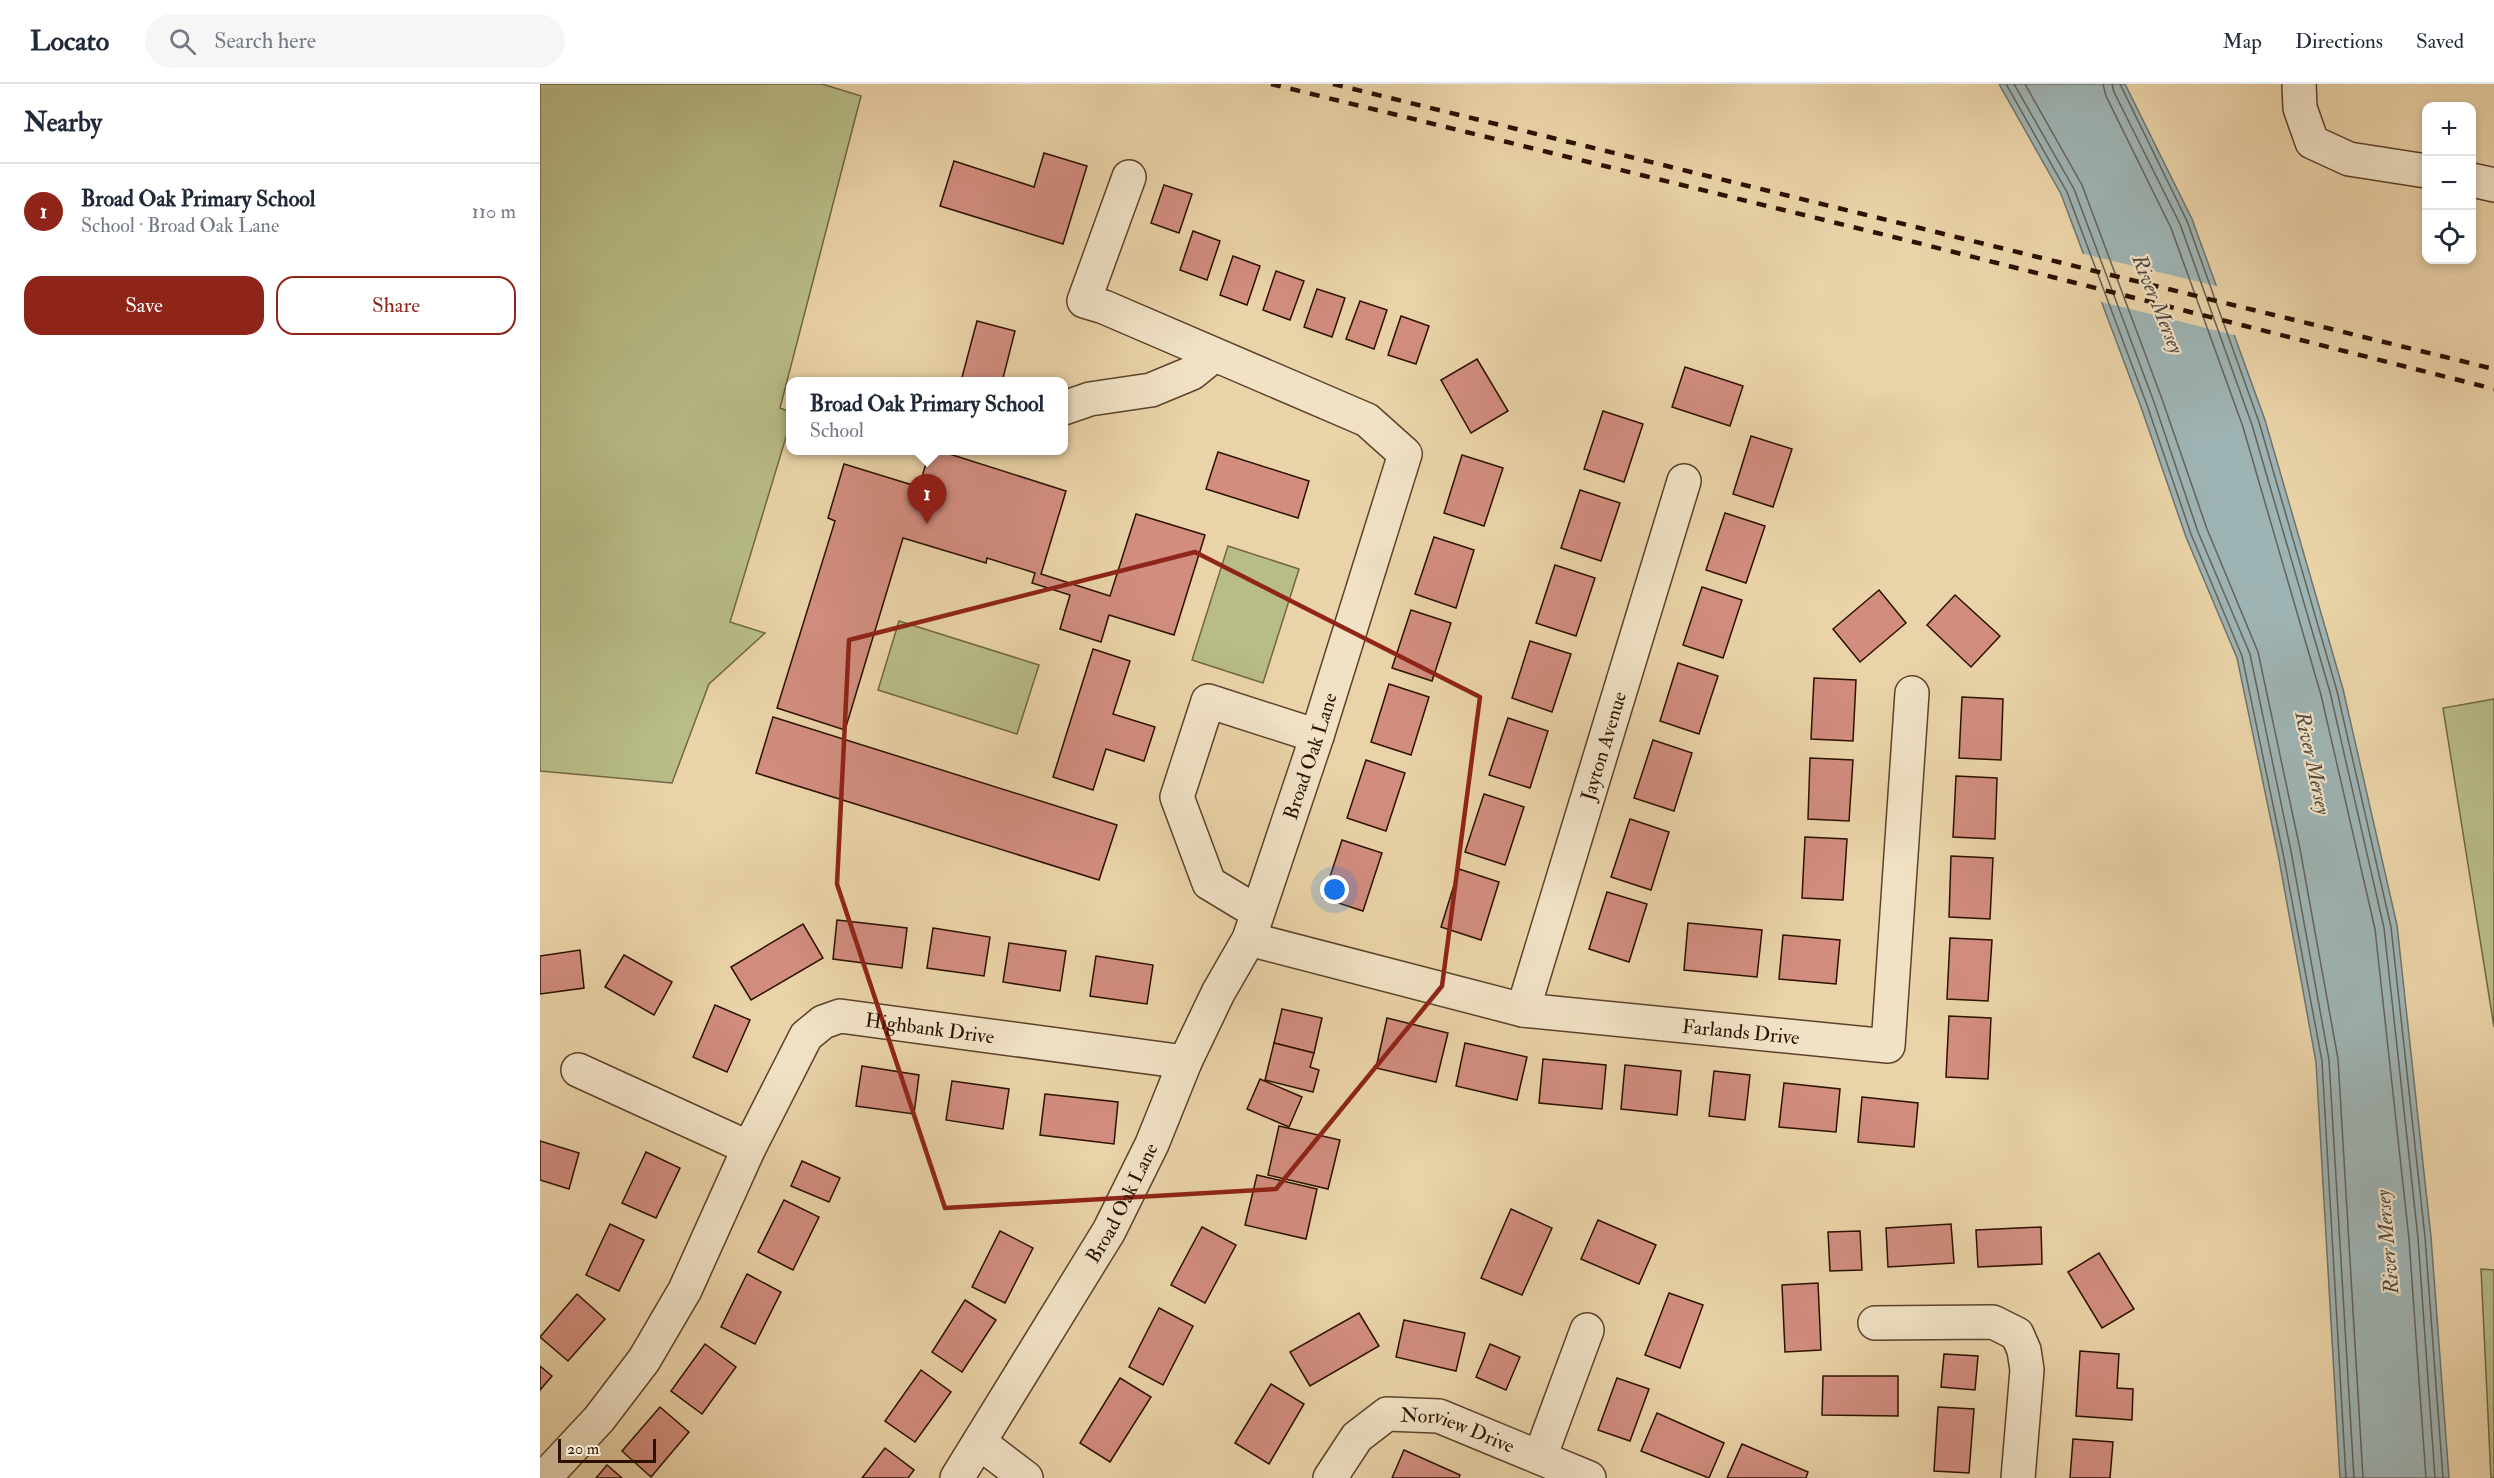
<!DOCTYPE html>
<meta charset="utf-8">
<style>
:root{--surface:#fff;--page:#f6f6f7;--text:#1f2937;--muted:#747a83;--line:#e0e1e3;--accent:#8f2418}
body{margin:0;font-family:"IM FELL Double Pica",serif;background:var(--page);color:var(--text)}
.controls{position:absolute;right:18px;top:18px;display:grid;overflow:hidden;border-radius:12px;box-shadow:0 3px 9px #0003}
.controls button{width:54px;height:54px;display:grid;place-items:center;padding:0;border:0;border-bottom:2px solid var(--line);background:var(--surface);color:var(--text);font:30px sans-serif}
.scale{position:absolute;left:18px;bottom:15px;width:98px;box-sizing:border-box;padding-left:6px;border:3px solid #2c1100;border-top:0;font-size:16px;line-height:21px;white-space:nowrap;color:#2c1100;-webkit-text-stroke:4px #f1e2c6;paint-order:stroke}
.you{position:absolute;left:795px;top:806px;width:21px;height:21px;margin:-15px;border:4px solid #fff;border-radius:50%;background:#1a73e8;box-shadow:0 0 0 9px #1a73e833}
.badge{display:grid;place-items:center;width:39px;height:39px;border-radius:50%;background:var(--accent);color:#fff;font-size:20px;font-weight:700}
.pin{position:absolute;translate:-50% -50px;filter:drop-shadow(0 2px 3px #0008)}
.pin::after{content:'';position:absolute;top:32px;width:21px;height:18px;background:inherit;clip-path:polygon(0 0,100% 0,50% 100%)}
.popup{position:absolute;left:246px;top:293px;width:282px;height:78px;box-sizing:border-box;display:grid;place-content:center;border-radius:12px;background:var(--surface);filter:drop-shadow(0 2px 4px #0005);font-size:20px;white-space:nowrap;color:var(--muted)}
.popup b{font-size:22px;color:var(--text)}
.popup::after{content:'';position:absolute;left:50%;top:100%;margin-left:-12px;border:12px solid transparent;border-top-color:var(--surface)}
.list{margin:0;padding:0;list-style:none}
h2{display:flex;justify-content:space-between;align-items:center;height:78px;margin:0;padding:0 24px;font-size:26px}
h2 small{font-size:20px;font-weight:400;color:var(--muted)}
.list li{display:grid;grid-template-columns:39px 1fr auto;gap:18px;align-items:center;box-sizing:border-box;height:96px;padding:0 24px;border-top:2px solid var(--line)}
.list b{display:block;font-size:22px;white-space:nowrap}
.list p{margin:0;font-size:20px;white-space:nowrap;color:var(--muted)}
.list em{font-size:20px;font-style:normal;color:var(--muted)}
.actions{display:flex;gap:12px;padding:18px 24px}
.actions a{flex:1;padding:14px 0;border:2px solid var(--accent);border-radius:18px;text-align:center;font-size:21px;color:var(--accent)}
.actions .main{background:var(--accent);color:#fff}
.icon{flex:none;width:33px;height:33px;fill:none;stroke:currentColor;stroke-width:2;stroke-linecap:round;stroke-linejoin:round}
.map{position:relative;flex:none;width:1954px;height:1394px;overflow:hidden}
header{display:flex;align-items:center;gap:36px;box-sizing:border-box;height:84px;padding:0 30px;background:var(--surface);border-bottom:2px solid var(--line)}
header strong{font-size:28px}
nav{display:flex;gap:33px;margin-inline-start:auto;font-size:21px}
.search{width:420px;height:54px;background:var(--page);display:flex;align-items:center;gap:15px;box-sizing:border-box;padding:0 21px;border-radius:33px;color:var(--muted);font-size:22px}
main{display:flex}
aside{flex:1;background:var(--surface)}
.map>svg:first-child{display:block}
.green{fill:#b8bc86;stroke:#726643;stroke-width:1.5}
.water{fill:#9eb4b4;stroke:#70736c;stroke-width:1.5}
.pier{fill:#ead3a8}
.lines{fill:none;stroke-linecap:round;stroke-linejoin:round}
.shore{stroke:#65625a;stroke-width:1.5}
.building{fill:#d28d7f;stroke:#2c1100;stroke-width:1.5}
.minor-casing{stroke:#5c422a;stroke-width:36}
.minor{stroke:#f1e2c6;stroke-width:33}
.rail{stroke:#2c1100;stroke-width:4.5;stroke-dasharray:10 10;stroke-linecap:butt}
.marked{fill:none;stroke:#8f2418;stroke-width:4.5;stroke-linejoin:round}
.labels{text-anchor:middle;stroke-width:4.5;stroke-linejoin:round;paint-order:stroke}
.street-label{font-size:20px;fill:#2c1100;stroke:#f1e2c6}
.water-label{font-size:21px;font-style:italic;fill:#544a3f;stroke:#f1e2c6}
</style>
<header>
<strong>Locato</strong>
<div class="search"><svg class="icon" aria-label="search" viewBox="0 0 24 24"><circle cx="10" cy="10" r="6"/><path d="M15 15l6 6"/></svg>Search here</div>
<nav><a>Map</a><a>Directions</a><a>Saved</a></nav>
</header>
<main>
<aside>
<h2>Nearby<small></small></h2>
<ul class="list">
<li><span class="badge">1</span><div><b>Broad Oak Primary School</b><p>School · Broad Oak Lane</p></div><em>110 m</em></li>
</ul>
<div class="actions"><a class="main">Save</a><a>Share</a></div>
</aside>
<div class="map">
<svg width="1954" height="1394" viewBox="0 0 1954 1394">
<rect width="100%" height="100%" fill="#ead3a8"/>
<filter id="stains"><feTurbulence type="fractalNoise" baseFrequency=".00333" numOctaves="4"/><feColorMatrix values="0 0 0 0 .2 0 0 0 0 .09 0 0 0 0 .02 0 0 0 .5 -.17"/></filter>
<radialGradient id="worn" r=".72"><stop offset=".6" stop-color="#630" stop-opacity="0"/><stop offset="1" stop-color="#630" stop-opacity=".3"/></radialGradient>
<g class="green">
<path d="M 0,0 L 282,0 L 321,12 L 240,324 L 250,328 L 250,340 L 190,538 L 225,549 L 169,600 L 132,699 L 0,687 Z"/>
<path d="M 688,462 L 759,485 L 723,599 L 652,576 Z"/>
<path d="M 359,537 L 499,581 L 477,650 L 338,606 Z"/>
<path d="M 1954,615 L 1954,943 L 1903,624 Z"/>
<path d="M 1941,1185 L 1954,1186 L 1954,1394 L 1951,1394 Z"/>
</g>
<path class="water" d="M 1459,0 L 1585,0 L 1652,135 L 1725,336 L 1803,605 L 1857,841 L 1891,1153 L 1909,1394 L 1800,1394 L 1776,978 L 1738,770 L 1697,574 L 1646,453 L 1601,323 L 1521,110 Z"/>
<path class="pier" d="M 1540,169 L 1680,203 L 1698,252 L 1558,217 Z"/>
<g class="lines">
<g class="shore">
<path d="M 1466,0 L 1527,108 L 1607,321 L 1651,450 L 1702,572 L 1743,769 L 1782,977 L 1806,1394"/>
<path d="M 1474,0 L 1534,105 L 1614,318 L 1658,448 L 1710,570 L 1751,767 L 1789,976 L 1814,1394"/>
<path d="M 1485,0 L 1542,101 L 1622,315 L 1667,445 L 1718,568 L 1760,765 L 1798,975 L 1823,1394"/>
<path d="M 1563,0 L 1566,12 L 1631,144 L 1703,343 L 1781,611 L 1835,845 L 1869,1155 L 1886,1394"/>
<path d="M 1572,0 L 1574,8 L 1640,140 L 1712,341 L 1790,608 L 1844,844 L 1878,1154 L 1895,1394"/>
<path d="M 1580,0 L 1647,137 L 1719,338 L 1797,607 L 1851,843 L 1885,1153 L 1903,1394"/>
</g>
</g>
<g class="building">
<path d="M 504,69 L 547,82 L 523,160 L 400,122 L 414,77 L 494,103 Z"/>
<path d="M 624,101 L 652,110 L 639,149 L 611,139 Z"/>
<path d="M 653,147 L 680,157 L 667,196 L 640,186 Z"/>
<path d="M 693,172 L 720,182 L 707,221 L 680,211 Z"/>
<path d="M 736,187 L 764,197 L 750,236 L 723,226 Z"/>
<path d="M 777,205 L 805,214 L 792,253 L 764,243 Z"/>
<path d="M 820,217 L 847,226 L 834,265 L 806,255 Z"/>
<path d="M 861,232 L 889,242 L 876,280 L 848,271 Z"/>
<path d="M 437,237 L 475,247 L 462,298 L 421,297 Z"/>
<path d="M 937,275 L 968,327 L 931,349 L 901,296 Z"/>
<path d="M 1145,283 L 1203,302 L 1190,342 L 1132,323 Z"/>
<path d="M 1063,327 L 1103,340 L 1084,398 L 1044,385 Z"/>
<path d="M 1211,352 L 1252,365 L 1233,423 L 1193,410 Z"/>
<path d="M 390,366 L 397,366 L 526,407 L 501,490 L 570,512 L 596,430 L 665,451 L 634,551 L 569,531 L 561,558 L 520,545 L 530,511 L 492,499 L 495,489 L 447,474 L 446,479 L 363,454 L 305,646 L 237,624 L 295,437 L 288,434 L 304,380 L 379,403 Z"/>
<path d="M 678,368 L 769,397 L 758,434 L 666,405 Z"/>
<path d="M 922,371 L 963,384 L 944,442 L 904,429 Z"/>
<path d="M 1040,406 L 1080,419 L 1061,477 L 1021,464 Z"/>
<path d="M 1185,429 L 1225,442 L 1206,499 L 1166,486 Z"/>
<path d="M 894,453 L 934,466 L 916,524 L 875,510 Z"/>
<path d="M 1015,481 L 1055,494 L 1036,552 L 996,539 Z"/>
<path d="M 1162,503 L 1202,516 L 1183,574 L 1143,561 Z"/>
<path d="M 1339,506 L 1366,539 L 1320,578 L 1293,545 Z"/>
<path d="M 1415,511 L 1460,552 L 1431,583 L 1387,541 Z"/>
<path d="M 871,526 L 911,539 L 892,597 L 852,584 Z"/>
<path d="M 990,557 L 1031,570 L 1012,628 L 972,614 Z"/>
<path d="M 553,565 L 590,577 L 573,630 L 615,643 L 604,677 L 566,665 L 553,706 L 513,693 Z"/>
<path d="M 1138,579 L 1178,592 L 1159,650 L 1120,637 Z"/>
<path d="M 1274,594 L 1316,596 L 1313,657 L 1271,655 Z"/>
<path d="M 849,600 L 889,613 L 871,671 L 831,658 Z"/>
<path d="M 1422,613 L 1463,615 L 1461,676 L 1419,674 Z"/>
<path d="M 233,633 L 577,741 L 559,796 L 216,689 Z"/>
<path d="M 968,634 L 1008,647 L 990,704 L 949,691 Z"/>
<path d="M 1113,656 L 1152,669 L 1134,727 L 1094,714 Z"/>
<path d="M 1270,674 L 1313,676 L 1309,737 L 1268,735 Z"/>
<path d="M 826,676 L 865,689 L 846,747 L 807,734 Z"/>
<path d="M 1416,692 L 1457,694 L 1455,755 L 1413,753 Z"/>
<path d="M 944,710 L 984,723 L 965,781 L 925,768 Z"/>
<path d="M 1090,735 L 1129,748 L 1111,806 L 1071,793 Z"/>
<path d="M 1265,753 L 1307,755 L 1303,816 L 1262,814 Z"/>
<path d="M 802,756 L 842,769 L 823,827 L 783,814 Z"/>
<path d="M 1411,772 L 1453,774 L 1450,835 L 1409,833 Z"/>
<path d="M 919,785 L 959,798 L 941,856 L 901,843 Z"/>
<path d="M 1067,808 L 1107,820 L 1089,878 L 1049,865 Z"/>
<path d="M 297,836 L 367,844 L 362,884 L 293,875 Z"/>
<path d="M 1148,839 L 1222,846 L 1217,893 L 1144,886 Z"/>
<path d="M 263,840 L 283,874 L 211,916 L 191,883 Z"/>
<path d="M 393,844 L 450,853 L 444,892 L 387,884 Z"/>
<path d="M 1243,851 L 1300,856 L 1296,900 L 1239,895 Z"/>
<path d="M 1410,854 L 1452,856 L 1448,917 L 1407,915 Z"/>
<path d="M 469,859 L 526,867 L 520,907 L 463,898 Z"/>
<path d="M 40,866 L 44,904 L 0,910 L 0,872 Z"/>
<path d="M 84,871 L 132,898 L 114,931 L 65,903 Z"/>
<path d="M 556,872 L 613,881 L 607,920 L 550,912 Z"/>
<path d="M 175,921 L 210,936 L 187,988 L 153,973 Z"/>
<path d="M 742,925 L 782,934 L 774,969 L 734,959 Z"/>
<path d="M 1409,932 L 1451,934 L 1448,995 L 1406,993 Z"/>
<path d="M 847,934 L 908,949 L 896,998 L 836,984 Z"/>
<path d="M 734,959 L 774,969 L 770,983 L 779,986 L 773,1008 L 725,996 Z"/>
<path d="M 925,959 L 987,973 L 977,1016 L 916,1002 Z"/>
<path d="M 1003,975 L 1066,981 L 1062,1025 L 999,1019 Z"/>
<path d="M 1085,981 L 1141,987 L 1137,1031 L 1081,1025 Z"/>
<path d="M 322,982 L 379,991 L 374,1030 L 316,1022 Z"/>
<path d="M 1174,987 L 1210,991 L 1205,1036 L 1169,1032 Z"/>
<path d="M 720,995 L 762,1013 L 749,1043 L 707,1025 Z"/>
<path d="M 412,997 L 469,1005 L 463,1045 L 406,1036 Z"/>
<path d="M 1244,999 L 1300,1005 L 1296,1048 L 1239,1043 Z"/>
<path d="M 505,1010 L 578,1018 L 574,1060 L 500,1051 Z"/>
<path d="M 1322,1013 L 1378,1019 L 1374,1063 L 1318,1058 Z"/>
<path d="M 739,1042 L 800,1056 L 788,1105 L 728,1091 Z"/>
<path d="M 0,1057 L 39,1069 L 29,1105 L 0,1096 Z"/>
<path d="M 106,1068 L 140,1084 L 116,1134 L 82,1119 Z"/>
<path d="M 262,1077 L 300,1094 L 289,1118 L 251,1102 Z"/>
<path d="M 717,1091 L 777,1105 L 766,1155 L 705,1141 Z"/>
<path d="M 244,1116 L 279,1133 L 253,1186 L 218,1168 Z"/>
<path d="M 971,1125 L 1012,1144 L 982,1211 L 941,1194 Z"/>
<path d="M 1058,1136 L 1116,1161 L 1099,1200 L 1041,1175 Z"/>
<path d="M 70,1140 L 104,1156 L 79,1207 L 46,1191 Z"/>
<path d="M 1411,1140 L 1414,1179 L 1348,1183 L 1346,1144 Z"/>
<path d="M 662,1143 L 696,1161 L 665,1219 L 631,1201 Z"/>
<path d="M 1501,1143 L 1502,1180 L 1438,1183 L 1436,1146 Z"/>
<path d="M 460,1147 L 493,1164 L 465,1219 L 432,1203 Z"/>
<path d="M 1320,1147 L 1322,1186 L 1290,1187 L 1288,1148 Z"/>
<path d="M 1559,1169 L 1594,1225 L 1562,1244 L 1528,1188 Z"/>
<path d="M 207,1190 L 241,1208 L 215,1260 L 181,1243 Z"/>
<path d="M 1278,1199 L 1281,1266 L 1245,1268 L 1242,1201 Z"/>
<path d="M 1129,1209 L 1163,1221 L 1140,1284 L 1105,1271 Z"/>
<path d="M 37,1210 L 65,1235 L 28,1277 L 0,1253 Z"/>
<path d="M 425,1216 L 456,1236 L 422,1288 L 392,1268 Z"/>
<path d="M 619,1224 L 653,1242 L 623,1301 L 589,1283 Z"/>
<path d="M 819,1229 L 839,1262 L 770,1302 L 750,1268 Z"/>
<path d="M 864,1236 L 925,1249 L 916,1287 L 856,1273 Z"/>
<path d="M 165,1260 L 196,1283 L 162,1330 L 131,1307 Z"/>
<path d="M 950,1260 L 980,1273 L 966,1306 L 936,1293 Z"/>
<path d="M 1540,1267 L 1579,1270 L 1577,1304 L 1593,1305 L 1592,1336 L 1536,1332 Z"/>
<path d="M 1404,1270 L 1438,1272 L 1435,1306 L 1401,1303 Z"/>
<path d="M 0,1282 L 12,1292 L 0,1306 Z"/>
<path d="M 381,1286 L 411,1308 L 375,1358 L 345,1337 Z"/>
<path d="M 1283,1292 L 1358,1292 L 1358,1332 L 1282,1331 Z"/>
<path d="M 580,1294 L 611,1313 L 570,1378 L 540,1359 Z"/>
<path d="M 1077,1294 L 1109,1305 L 1090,1357 L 1058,1346 Z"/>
<path d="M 731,1300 L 764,1320 L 729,1380 L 695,1359 Z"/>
<path d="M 120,1323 L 149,1348 L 111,1393 L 82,1367 Z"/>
<path d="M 1398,1323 L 1434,1325 L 1429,1389 L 1394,1387 Z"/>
<path d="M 1117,1329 L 1184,1359 L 1169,1394 L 1101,1367 Z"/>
<path d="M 1533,1355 L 1573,1358 L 1570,1394 L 1530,1394 Z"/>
<path d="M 1202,1360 L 1268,1388 L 1266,1394 L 1187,1394 Z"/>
<path d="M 345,1364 L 374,1386 L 368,1394 L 322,1394 Z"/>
<path d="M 864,1366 L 920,1391 L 919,1394 L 852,1394 Z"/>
<path d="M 67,1381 L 82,1394 L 56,1394 Z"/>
</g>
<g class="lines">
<g class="minor-casing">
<g id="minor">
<path d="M 1759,0 L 1760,24 L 1772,58 L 1809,75 L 1886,87"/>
<path d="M 1932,96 L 1954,101"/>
<path d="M 524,324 L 550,315 L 611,306 L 652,289 L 673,272"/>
<path d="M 717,828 L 669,799 L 637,713 L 668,617 L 777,652"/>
<path id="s1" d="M 709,855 L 983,926 L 1348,962 L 1372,609"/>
<path id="s2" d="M 983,926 L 1144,397"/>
<path d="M 38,986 L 209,1064"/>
<path d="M 1335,1239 L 1453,1238 L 1477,1250 L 1484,1266 L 1487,1286 L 1478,1394"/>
<path d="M 440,1359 L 486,1394"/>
<path d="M 1000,1373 L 1047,1246"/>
<path id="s3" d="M 4,1394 L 59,1335 L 104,1276 L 145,1206 L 209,1064 L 266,952 L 283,938 L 300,932 L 645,978"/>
<path id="s4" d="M 417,1394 L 569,1147 L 612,1060 L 645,978 L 678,909 L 709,855 L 777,652 L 865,370 L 827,336 L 564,223 L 544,217 L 589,93"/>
<path id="s5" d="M 790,1394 L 817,1353 L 847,1330 L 899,1332 L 1049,1394"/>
</g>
</g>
<use href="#minor" class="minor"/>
<g class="rail">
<path d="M 731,0 L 1386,161 L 1954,305"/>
<path d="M 793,0 L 1954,285"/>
</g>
</g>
<path class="marked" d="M 655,468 L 940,613 L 902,902 L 736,1105 L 405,1124 L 297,800 L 309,556 Z"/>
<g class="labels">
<g class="street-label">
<text dy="7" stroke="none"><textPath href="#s2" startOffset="276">Jayton Avenue</textPath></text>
<text dy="7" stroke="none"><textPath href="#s4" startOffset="807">Broad Oak Lane</textPath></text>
<text dy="7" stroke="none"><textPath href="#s3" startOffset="648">Highbank Drive</textPath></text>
<text dy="7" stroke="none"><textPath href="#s1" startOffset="502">Farlands Drive</textPath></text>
<text dy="7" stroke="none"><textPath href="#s4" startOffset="321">Broad Oak Lane</textPath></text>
<text dy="7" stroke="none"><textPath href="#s5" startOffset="160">Norview Drive</textPath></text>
</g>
<g class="water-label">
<text transform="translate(1618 220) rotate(68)" y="7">River Mersey</text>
<text transform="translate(1773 679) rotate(78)" y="7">River Mersey</text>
<text transform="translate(1847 1158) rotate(-95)" y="7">River Mersey</text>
</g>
</g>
<rect width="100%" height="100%" filter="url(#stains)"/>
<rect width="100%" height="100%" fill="url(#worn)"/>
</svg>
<div class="controls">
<button>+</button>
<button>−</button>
<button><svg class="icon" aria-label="locate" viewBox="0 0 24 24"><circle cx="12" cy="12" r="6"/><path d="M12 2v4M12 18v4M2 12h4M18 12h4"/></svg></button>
</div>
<div class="scale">20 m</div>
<div class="you"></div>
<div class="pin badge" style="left:387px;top:440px">1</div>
<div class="popup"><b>Broad Oak Primary School</b>School</div>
</div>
</main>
